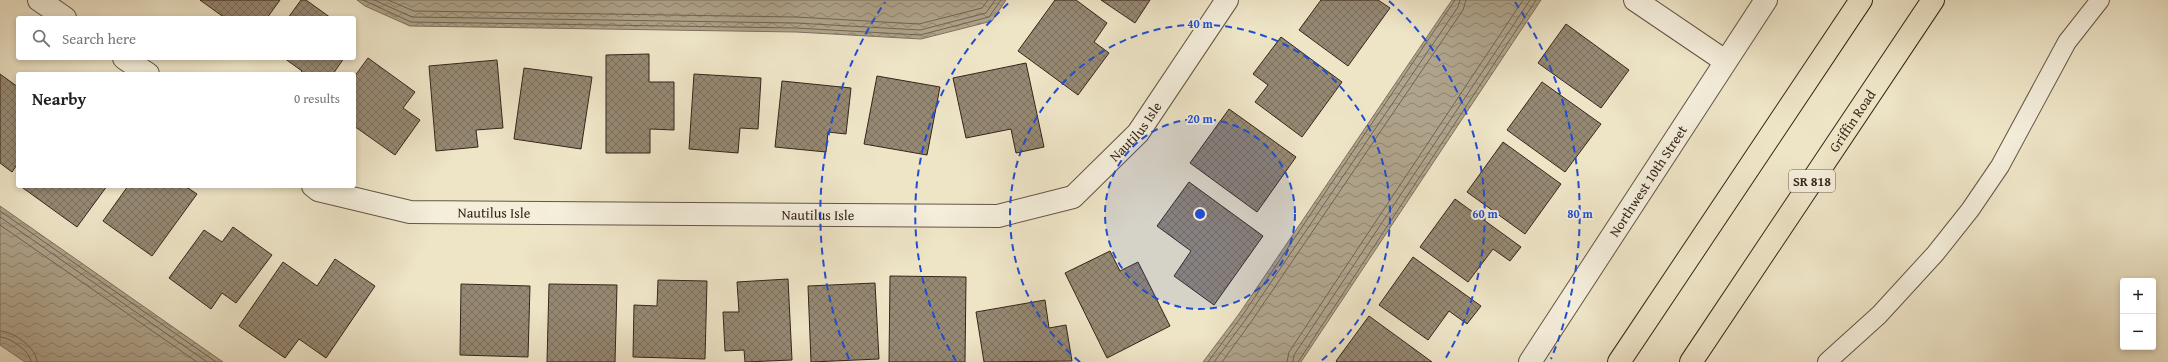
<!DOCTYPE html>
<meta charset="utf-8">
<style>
:root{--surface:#fff;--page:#f2f2f2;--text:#222;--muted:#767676;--line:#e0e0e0}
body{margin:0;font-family:"Gentium Book Plus",serif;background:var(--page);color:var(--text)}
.controls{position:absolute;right:12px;bottom:12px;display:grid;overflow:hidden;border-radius:4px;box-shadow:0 2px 6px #0003}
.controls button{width:36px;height:36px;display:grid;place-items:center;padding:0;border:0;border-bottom:1px solid var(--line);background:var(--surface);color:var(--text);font:20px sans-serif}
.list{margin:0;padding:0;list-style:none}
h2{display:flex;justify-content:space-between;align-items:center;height:52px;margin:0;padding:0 16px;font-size:17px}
h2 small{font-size:13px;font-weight:400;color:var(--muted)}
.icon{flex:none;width:22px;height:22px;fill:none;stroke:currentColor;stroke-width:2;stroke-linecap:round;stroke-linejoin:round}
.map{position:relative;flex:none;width:2168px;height:362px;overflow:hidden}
.search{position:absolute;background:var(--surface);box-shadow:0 2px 6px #0003;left:16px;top:16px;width:340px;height:44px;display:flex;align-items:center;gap:10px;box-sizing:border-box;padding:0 14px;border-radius:4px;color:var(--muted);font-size:15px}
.panel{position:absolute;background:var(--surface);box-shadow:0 2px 6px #0003;left:16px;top:72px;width:340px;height:116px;border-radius:4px}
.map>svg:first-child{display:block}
.water{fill:url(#water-waves);stroke:#7f715e}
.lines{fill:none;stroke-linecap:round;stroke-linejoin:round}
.shore{stroke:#726453;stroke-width:1}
.building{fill:url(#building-cross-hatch);stroke:#36251a}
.service-casing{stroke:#645545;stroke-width:20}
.minor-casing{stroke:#645545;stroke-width:24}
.primary-casing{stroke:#36251a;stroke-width:24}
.service{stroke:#f4eedb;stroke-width:18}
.minor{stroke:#f4eedb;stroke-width:22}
.primary{stroke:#eee5c7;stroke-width:22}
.ring{fill:none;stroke:#1d4ed8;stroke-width:2;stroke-dasharray:7 5}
.labels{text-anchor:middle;stroke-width:4;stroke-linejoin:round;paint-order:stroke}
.shield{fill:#f4eedb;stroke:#6f6154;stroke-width:1}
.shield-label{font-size:13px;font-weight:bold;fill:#36251a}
.street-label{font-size:14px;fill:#36251a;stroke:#f4eedb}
.centre{fill:#1d4ed8;stroke:#f4eedb;stroke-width:2}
.ring-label{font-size:12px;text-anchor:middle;font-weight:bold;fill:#1d4ed8;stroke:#f4eedb;stroke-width:4;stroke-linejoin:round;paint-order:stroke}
</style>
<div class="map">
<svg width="2168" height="362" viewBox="0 0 2168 362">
<defs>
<pattern id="water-waves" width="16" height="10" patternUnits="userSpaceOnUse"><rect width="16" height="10" fill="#afa48c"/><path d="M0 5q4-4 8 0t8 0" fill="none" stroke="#8f8572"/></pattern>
<pattern id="building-cross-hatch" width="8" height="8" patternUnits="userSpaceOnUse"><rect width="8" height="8" fill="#968974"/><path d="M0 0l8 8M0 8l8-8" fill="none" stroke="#7b705e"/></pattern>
</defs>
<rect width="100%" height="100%" fill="#eee5c7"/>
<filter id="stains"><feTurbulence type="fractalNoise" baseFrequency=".005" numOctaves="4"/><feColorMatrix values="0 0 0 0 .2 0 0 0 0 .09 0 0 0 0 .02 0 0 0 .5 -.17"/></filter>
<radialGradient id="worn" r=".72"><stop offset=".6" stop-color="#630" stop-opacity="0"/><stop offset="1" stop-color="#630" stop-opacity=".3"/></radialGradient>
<g class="water">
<path d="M 357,0 L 1006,0 L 992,21 L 921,39 L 796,32 L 410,26 L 365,6 Z"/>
<path d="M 1452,0 L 1541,0 L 1301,362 L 1203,362 L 1239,314 Z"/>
<path d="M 0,206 L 223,362 L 25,362 L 0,345 Z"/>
</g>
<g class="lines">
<g class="shore">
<path d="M 363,0 L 411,22 L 796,28 L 920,35 L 989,17 L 1001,0"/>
<path d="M 374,0 L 412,17 L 796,23 L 920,30 L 986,13 L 995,0"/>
<path d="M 388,0 L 414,11 L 796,17 L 919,24 L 982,8 L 988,0"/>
<path d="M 0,211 L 216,362"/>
<path d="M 0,217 L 207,362"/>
<path d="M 0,225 L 197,362"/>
<path d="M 0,331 C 13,331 37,348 37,362"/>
<path d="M 0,337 C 10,337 31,352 31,362"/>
<path d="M 1208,362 L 1242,316 L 1455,0"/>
<path d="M 1214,362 L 1246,319 L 1458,7 L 1460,0"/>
<path d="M 1222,362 L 1251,322 L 1463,10 L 1466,0"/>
<path d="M 1287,362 L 1289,352 L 1523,0"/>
<path d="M 1293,362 L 1294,355 L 1530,0"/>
<path d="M 1298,362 L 1536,0"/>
</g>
</g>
<g class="building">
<path d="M 200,0 L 280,0 L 267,18 L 225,18 Z"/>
<path d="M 301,0 L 306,0 L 331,18 L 288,18 Z"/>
<path d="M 1055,0 L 1076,0 L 1107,23 L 1094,42 L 1109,53 L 1078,95 L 1018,51 Z"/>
<path d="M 1101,0 L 1150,0 L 1135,23 Z"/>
<path d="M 1321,0 L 1378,0 L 1390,8 L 1348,66 L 1299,30 Z"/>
<path d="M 1566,24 L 1629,70 L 1601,108 L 1538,63 Z"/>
<path d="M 1281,37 L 1342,82 L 1302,137 L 1255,102 L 1268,85 L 1253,74 Z"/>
<path d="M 649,54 L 649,82 L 674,82 L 674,130 L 650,129 L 650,153 L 606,153 L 606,55 Z"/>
<path d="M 284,58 L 344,58 L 333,74 L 300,74 L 302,71 Z"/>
<path d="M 368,58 L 415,92 L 403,108 L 420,120 L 395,155 L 354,126 L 354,77 Z"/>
<path d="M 497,60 L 503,128 L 476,130 L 478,147 L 436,151 L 429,66 Z"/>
<path d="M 1026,63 L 1044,147 L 1016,153 L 1011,129 L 966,138 L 953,78 Z"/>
<path d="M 524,68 L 592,77 L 581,149 L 514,139 Z"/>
<path d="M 0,74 L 18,87 L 18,163 L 12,172 L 0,163 Z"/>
<path d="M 694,74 L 761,78 L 758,129 L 740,128 L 738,153 L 689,149 Z"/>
<path d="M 877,76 L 940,87 L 927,155 L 864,144 Z"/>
<path d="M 782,81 L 851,88 L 846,134 L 828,132 L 826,152 L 775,147 Z"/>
<path d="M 1542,82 L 1601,124 L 1565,172 L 1507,130 Z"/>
<path d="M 1229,109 L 1296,157 L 1257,212 L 1190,163 Z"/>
<path d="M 1503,142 L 1561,184 L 1525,234 L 1467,192 Z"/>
<path d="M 1189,182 L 1263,236 L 1214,305 L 1174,276 L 1191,251 L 1157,226 Z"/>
<path d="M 25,186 L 107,186 L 77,227 L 23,188 Z"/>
<path d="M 128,186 L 185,186 L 197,194 L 152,256 L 103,221 Z"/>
<path d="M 1455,199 L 1521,247 L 1510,261 L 1493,249 L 1468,282 L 1420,247 Z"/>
<path d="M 233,227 L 272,255 L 236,303 L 222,293 L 211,309 L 169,278 L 204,230 L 222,242 Z"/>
<path d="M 1110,251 L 1120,271 L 1138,262 L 1170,326 L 1107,358 L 1065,273 Z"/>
<path d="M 1413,257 L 1481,306 L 1467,324 L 1449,311 L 1428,340 L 1379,305 Z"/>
<path d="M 335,259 L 375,286 L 326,358 L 299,339 L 285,358 L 239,326 L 283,262 L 317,286 Z"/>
<path d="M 890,276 L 966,277 L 965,362 L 889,362 Z"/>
<path d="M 788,279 L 792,360 L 745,362 L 744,350 L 725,351 L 723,312 L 739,312 L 737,282 Z"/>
<path d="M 658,280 L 707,281 L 705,359 L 633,357 L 634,305 L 657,306 Z"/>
<path d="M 875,283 L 879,359 L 811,362 L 808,286 Z"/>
<path d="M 461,284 L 530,286 L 528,357 L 460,355 Z"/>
<path d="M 549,284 L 617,285 L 615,362 L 547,362 Z"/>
<path d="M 1045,300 L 1049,328 L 1066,325 L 1072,361 L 984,362 L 976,312 Z"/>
<path d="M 1369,316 L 1432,362 L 1337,362 L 1336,361 Z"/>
</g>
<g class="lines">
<g class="service-casing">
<path id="service" d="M 1827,362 L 1879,315 L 1935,254 L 1970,210 L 2000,166 L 2067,42 L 2100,0"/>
</g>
<g class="minor-casing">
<g id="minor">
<path d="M 39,0 L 65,18"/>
<path d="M 1635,0 L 1725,61"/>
<path d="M 124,58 L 148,74"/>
<path id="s1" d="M 313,186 L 318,190 L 410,212 L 998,216 L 1073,197 L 1138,133 L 1227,0"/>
<path id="s2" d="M 1530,362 L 1766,0"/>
</g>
</g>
<g class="primary-casing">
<g id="primary">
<path d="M 1619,362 L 1861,0"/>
<path id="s3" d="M 1691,362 L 1933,0"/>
</g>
</g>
<use href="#service" class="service"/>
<use href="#minor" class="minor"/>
<use href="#primary" class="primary"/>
</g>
<circle cx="1200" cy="214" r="95" fill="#1d4ed8" fill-opacity=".12"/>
<g class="ring">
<circle cx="1200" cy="214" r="95"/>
<path d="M1080 362A190 190 0 1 1 1320 362"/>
<path d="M956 361A285 285 0 0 1 1011 1M1389 1A285 285 0 0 1 1444 361"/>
<path d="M849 359A380 380 0 0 1 885 2M1515 2A380 380 0 0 1 1551 359"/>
</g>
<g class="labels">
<rect class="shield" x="1789" y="170" width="46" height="22" rx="3"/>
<g class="shield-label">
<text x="1812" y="186">SR 818</text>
</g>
<g class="street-label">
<text dy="5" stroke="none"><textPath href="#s3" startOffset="290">Griffin Road</textPath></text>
<text dy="5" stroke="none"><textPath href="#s1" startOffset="857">Nautilus Isle</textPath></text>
<text dy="5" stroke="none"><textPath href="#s2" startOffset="216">Northwest 10th Street</textPath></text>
<text dy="5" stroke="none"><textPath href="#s1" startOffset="185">Nautilus Isle</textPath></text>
<text dy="5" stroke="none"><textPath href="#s1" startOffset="509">Nautilus Isle</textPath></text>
</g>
</g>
<circle cx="1200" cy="214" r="6" class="centre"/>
<g class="ring-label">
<text x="1200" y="28">40 m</text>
<text x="1200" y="123">20 m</text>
<text x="1485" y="218">60 m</text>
<text x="1580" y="218">80 m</text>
</g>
<rect width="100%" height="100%" filter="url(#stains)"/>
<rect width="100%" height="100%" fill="url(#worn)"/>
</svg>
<div class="controls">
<button>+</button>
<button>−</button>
</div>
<div class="search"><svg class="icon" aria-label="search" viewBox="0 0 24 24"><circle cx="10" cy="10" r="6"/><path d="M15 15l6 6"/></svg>Search here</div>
<section class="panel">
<h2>Nearby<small>0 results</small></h2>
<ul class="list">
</ul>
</section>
</div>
